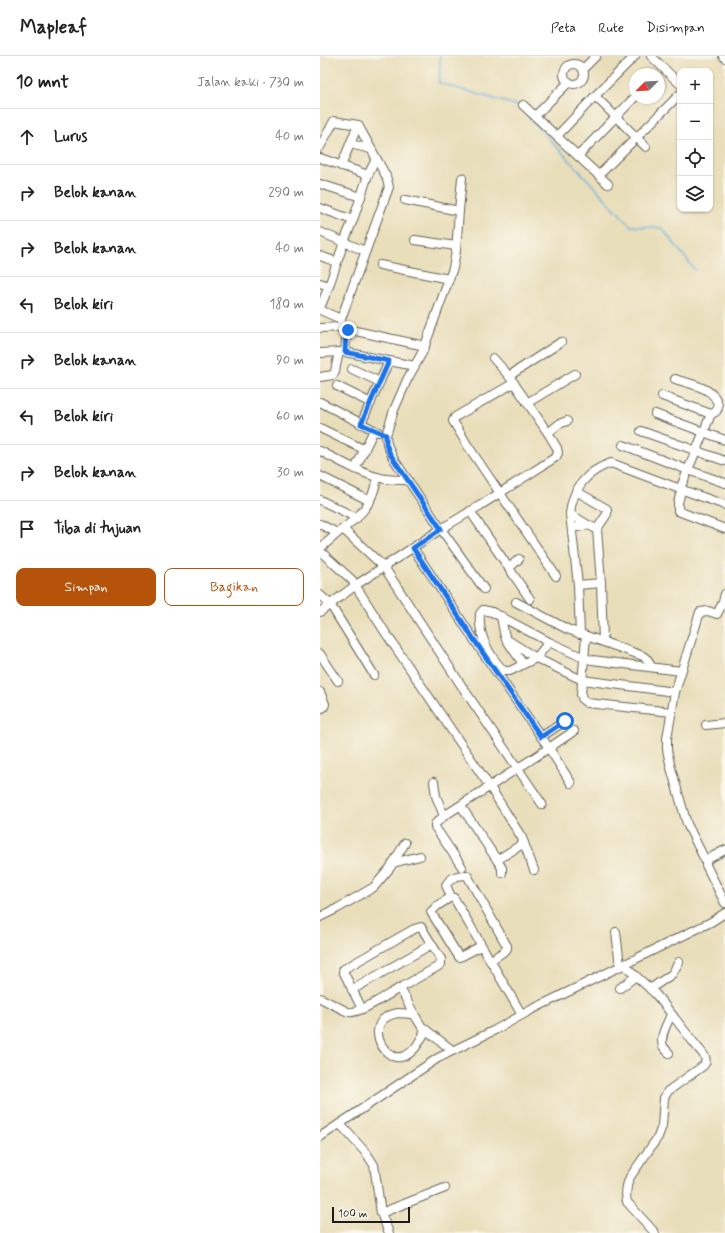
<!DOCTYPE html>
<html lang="id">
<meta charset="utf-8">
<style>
:root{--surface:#fff;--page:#f6f6f6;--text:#222;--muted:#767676;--line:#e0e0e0;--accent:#b45309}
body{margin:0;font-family:Mynerve,sans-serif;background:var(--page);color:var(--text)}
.controls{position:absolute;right:12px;top:12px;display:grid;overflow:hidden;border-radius:8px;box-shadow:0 1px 3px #0004}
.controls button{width:36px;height:36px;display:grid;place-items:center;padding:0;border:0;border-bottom:1px solid var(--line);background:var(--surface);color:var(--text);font:20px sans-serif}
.compass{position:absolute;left:309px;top:12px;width:36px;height:36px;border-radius:50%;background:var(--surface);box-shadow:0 1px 3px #0004;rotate:246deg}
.scale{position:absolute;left:12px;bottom:10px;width:78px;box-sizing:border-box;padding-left:4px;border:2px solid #1c1c1c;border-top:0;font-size:11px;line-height:14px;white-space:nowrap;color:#1c1c1c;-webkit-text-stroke:3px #fbf7ec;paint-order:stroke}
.stop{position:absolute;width:12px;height:12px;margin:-9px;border:3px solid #1a73e8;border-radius:50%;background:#fff}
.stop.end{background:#1a73e8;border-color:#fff;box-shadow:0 1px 4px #0008}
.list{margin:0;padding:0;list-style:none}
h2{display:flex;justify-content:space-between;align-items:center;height:52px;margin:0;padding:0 16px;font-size:17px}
h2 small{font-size:13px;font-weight:400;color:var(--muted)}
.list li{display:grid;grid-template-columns:26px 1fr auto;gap:12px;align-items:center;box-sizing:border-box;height:56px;padding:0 16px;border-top:1px solid var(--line)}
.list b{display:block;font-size:15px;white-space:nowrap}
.list em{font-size:13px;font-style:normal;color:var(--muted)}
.actions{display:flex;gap:8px;padding:12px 16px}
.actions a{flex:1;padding:9px 0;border:1px solid var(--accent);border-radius:8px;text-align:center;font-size:14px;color:var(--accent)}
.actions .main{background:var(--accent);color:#fff}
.icon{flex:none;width:22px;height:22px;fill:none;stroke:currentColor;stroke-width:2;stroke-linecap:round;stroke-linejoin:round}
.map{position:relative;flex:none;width:405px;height:1177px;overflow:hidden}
header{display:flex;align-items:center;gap:24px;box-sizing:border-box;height:56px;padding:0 20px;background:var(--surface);border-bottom:1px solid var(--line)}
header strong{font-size:19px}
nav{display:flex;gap:22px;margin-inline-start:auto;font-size:14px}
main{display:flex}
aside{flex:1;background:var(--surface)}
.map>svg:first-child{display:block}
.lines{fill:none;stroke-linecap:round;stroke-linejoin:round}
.stream{stroke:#67b0df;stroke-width:1.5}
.minor-casing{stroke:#646053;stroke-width:10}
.minor{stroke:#fff;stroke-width:8}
.route{stroke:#1a73e8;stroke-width:5}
</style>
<header>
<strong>Mapleaf</strong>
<nav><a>Peta</a><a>Rute</a><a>Disimpan</a></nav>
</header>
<main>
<aside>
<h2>10 mnt<small>Jalan kaki · 730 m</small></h2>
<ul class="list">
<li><svg class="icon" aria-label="ahead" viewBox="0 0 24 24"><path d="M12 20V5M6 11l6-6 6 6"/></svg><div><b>Lurus</b></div><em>40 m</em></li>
<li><svg class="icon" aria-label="right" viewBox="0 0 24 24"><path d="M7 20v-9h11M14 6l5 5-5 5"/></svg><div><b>Belok kanan</b></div><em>290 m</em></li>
<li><svg class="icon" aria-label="right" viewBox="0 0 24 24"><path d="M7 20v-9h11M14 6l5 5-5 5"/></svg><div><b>Belok kanan</b></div><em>40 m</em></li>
<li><svg class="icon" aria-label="left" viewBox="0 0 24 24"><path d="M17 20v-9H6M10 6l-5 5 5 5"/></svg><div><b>Belok kiri</b></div><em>180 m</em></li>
<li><svg class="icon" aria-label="right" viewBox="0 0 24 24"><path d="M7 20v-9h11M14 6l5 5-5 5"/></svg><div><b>Belok kanan</b></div><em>90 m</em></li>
<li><svg class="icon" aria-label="left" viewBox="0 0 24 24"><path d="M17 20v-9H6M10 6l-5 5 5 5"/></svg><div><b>Belok kiri</b></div><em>60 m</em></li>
<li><svg class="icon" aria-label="right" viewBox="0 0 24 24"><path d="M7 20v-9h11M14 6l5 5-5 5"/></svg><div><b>Belok kanan</b></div><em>30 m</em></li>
<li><svg class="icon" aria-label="arrive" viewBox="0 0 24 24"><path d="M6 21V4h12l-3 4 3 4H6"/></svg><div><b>Tiba di tujuan</b></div></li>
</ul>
<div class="actions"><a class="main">Simpan</a><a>Bagikan</a></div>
</aside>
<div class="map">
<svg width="405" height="1177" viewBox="0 0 405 1177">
<rect width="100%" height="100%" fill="#fbf7ec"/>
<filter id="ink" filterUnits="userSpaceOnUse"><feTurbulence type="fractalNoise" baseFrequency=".025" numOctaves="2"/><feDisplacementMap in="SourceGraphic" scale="8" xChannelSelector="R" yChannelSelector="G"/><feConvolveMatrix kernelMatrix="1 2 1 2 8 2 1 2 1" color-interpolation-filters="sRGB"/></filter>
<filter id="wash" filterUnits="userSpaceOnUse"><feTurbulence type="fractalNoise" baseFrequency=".012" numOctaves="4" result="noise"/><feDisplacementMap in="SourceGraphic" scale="16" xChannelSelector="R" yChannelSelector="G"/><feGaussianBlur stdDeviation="0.9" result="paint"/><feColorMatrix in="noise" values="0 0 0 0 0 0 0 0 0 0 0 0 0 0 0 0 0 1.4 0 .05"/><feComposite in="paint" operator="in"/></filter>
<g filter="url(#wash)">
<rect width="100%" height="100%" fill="#e9deba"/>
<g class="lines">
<g class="stream">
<path d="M 120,0 L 119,27 L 199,50"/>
<path d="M 207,59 L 311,170 L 342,172 L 375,214"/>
</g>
</g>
</g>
<g filter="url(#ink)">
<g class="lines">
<g class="minor-casing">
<g id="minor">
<path d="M 331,0 L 360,28"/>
<path d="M 403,0 L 405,2"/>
<circle cx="254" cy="18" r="10"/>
<path d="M 263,13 L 276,0"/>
<path d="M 275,40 L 326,91"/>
<path d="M 203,49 L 288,128"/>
<path d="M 215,60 L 249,26"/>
<path d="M 237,80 L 275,40 L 315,0"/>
<path d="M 30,88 L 51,93"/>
<path d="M 0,91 L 14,65 L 38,69 L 66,120 L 69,131 L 21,263"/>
<path d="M 258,100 L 315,41"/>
<path d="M 0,102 L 48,119"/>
<path d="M 21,110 L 38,69"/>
<path d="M 279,119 L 360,38"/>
<path d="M 0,128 L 41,141"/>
<path d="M 85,144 L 139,155 L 136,195 L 133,212 L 103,295 L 87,324 L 74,354 L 66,379 L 67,388 L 73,402 L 121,473 L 164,533"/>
<path d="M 0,152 L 33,164"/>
<path d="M 139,155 L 142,122"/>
<path d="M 0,176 L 45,195"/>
<path d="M 95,184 L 136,190"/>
<path d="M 0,200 L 17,206"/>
<path d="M 60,209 L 129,223"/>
<path d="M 0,227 L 9,230"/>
<path d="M 0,252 L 9,230 L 24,186 L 33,164 L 48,119 L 56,103"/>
<path d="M 0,254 L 21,263 L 22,271 L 27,274"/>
<path d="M 0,272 L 22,271"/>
<path d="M 0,297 L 22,296"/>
<path d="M 173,302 L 189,320 L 228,377"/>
<path d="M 69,305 L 25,296 L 27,274 L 31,274 L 105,290"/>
<path d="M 32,313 L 60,326"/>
<path d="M 189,320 L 241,286"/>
<path d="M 0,321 L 13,319 L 15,315 L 19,296"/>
<path d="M 355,323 C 369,328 396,331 398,350 C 398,355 395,357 391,358 L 368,414 L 405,427"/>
<path d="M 194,327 L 135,361 L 133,365 L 148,390 L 236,520"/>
<path d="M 17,330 L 51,347"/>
<path d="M 342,340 L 391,358"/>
<path d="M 0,346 L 54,374"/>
<path d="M 207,347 L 255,318"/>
<path d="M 335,358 L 405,384"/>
<path d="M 41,368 L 69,305 L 95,310"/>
<path d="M 0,372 L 45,394"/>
<path d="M 321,375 L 405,405"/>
<path d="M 0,395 C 20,405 45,420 66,423 C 74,424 81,424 88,424"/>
<path d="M 35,413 L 54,374 L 58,376"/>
<path d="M 0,420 L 50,445"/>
<path d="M 360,433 L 405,449"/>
<path d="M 256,435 L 287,453 L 287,458 L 277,473"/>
<path d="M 360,439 L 358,447 L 358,455 L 405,473"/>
<path d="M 0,444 L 37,462"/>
<path d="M 150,455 L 210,543"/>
<path d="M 250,458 L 268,469"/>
<path d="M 0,468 L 17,477"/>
<path d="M 252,472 L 268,469 L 277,473 L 281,527 L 283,585"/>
<path d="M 23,473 L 64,511 L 141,629 L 222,748"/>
<path d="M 0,492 C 7,487 13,481 19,476 C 40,460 53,449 57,421"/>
<path d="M 93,492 L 161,594 L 229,692 L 124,760 L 115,768 L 115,771 L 142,811"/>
<path d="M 0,495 L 32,524 L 65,576 L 170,731 L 202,782 L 214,814"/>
<path d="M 189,512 L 199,503"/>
<path d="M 258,529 L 281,527"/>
<path d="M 0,539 L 10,548 L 54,619"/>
<path d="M 196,546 L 247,573 L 323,600 L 328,604 L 331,611"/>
<path d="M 0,556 L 36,529 L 121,473 L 161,449 L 236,401 L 238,397 L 237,392 L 228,377 L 239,368 L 247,365"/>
<path d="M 181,560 L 184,577 L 186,583 L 203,608"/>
<path d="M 260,578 L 258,529 L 250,458 C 252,433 267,415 291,407 L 360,433 L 368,414 L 303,389"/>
<path d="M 266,580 L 261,639 L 263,644 L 267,647 L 352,656"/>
<path d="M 186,583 L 216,602 L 262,624 L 355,636"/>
<path d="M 229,586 L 216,602 L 190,615 L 184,615 C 169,600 158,579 160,558 L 163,554 L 172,556 L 229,586 L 264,602 L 272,604 L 361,615"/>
<path d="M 0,598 L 18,625"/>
<path d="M 0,636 L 5,648 L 4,651 L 0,653"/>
<path d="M 386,669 L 405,667"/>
<path d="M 221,681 L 245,665"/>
<path d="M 114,726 L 116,740 L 124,760"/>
<path d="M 251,727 L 229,692 L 254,675"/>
<path d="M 141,750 L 177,804 L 182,812 L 182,817"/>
<path d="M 405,794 L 388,803 L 386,806 L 386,809 L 405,847"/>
<path d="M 177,804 L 204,787"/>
<path d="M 386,806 L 367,768 L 351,712 L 347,694 L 347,682 L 355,636 L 380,556 L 388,555 L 397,558 L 403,546 L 405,538"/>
<path d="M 73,807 L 100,800"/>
<path d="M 131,841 L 126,829 C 131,821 137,819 147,819 L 187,890 L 187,892 L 186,894 L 170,905"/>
<path d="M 0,861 L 18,852 L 54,831 L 70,812 L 85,787"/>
<path d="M 296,876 L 300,910"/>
<path d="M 161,890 L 142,900 L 139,901 L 111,856 L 117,850 L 131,841 L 134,842 L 202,959"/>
<path d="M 305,908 C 314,921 328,929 338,941 C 352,958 365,976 379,993 C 384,999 389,1004 383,1010 L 348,1035 L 344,1042 L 342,1070 L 338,1081 L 310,1121 C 306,1130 305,1137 307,1146 L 335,1177"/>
<path d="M 300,932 L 316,920"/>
<path d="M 330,933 L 352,918 L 359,906"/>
<path d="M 32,934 L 112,888"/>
<path d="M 0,942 L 28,956 C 39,959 68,938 80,932 L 94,958 L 102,971 L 132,994"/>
<path d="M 42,953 L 23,915 L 24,913 L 94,873 L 101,871 L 121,903 L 121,908 L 117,911 L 80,932"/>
<path d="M 94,958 C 89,958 83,957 78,957 C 41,963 63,1005 81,1001 C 94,999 100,984 106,974"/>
<path d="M 349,997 C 347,995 344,992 343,990 C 339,980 348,967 351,958"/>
<path d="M 20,1068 L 47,1098 L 54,1109 L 61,1157 L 69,1177"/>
<path d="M 0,1081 L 118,1002 L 175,974 L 211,954 L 391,866 L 405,857"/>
<path d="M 61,1157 L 125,1132"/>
</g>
</g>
<use href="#minor" class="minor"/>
</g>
</g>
<g class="lines" filter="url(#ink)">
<path class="route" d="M 28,274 L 26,275 L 25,296 L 69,305 L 41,368 L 66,379 L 66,388 L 70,398 L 121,473 L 93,492 L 161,594 L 221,681 L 245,665"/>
</g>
</svg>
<div class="controls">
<button>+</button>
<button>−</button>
<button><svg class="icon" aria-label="locate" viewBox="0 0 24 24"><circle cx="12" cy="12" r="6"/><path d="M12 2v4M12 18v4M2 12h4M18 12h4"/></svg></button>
<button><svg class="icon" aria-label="layers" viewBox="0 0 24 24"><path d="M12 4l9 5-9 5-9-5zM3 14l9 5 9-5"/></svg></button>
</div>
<svg class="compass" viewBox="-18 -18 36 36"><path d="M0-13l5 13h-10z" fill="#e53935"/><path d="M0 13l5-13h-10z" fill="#767676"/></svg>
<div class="scale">100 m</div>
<div class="stop" style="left:245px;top:665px"></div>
<div class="stop end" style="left:28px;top:274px"></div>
</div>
</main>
